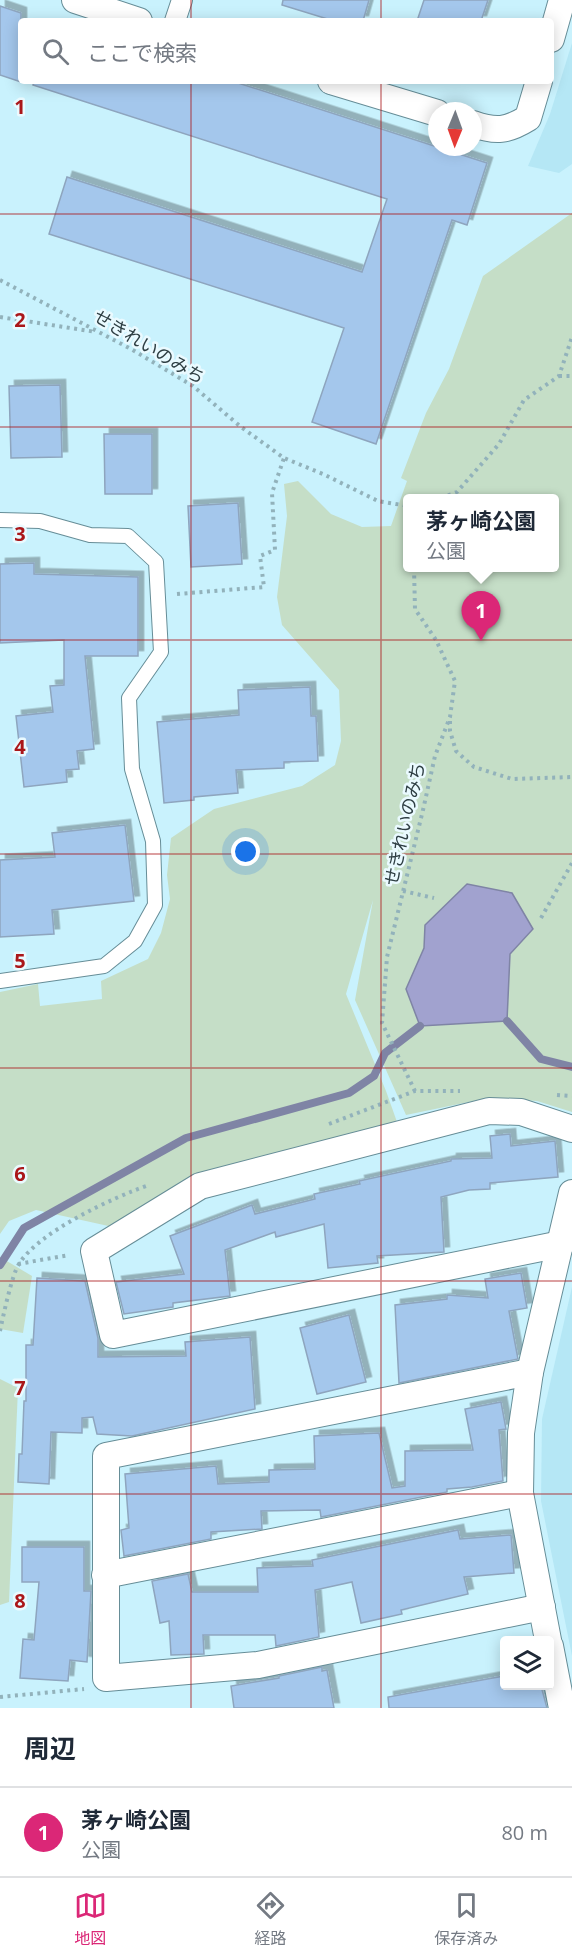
<!DOCTYPE html>
<html lang="ja">
<meta charset="utf-8">
<style>
:root{--surface:#fff;--page:#f2f2f3;--text:#1f2937;--muted:#747a83;--line:#e0e1e3;--accent:#db2777}
body{margin:0;font-family:"Open Sans","Noto Sans JP",sans-serif;background:var(--page);color:var(--text)}
.controls{position:absolute;right:18px;bottom:18px;display:grid;overflow:hidden;border-radius:6px;box-shadow:0 3px 15px #0003}
.controls button{width:54px;height:54px;display:grid;place-items:center;padding:0;border:0;border-bottom:2px solid var(--line);background:var(--surface);color:var(--text);font:30px sans-serif}
.compass{position:absolute;left:428px;top:102px;width:54px;height:54px;border-radius:50%;background:var(--surface);box-shadow:0 3px 15px #0003;rotate:181deg}
.you{position:absolute;left:246px;top:852px;width:21px;height:21px;margin:-15px;border:4px solid #fff;border-radius:50%;background:#1a73e8;box-shadow:0 0 0 9px #1a73e833}
.badge{display:grid;place-items:center;width:39px;height:39px;border-radius:50%;background:var(--accent);color:#fff;font-size:20px;font-weight:700}
.pin{position:absolute;translate:-50% -50px;filter:drop-shadow(0 2px 3px #0008)}
.pin::after{content:'';position:absolute;top:32px;width:21px;height:18px;background:inherit;clip-path:polygon(0 0,100% 0,50% 100%)}
.popup{position:absolute;left:403px;top:494px;width:156px;height:78px;box-sizing:border-box;display:grid;place-content:center;border-radius:6px;background:var(--surface);filter:drop-shadow(0 2px 4px #0005);font-size:20px;white-space:nowrap;color:var(--muted)}
.popup b{font-size:22px;color:var(--text)}
.popup::after{content:'';position:absolute;left:50%;top:100%;margin-left:-12px;border:12px solid transparent;border-top-color:var(--surface)}
.list{margin:0;padding:0;list-style:none}
h2{display:flex;justify-content:space-between;align-items:center;height:78px;margin:0;padding:0 24px;font-size:26px}
h2 small{font-size:20px;font-weight:400;color:var(--muted)}
.list li{display:grid;grid-template-columns:39px 1fr auto;gap:18px;align-items:center;box-sizing:border-box;height:90px;padding:0 24px;border-top:2px solid var(--line)}
.list b{display:block;font-size:22px;white-space:nowrap}
.list p{margin:0;font-size:20px;white-space:nowrap;color:var(--muted)}
.list em{font-size:20px;font-style:normal;color:var(--muted)}
.icon{flex:none;width:33px;height:33px;fill:none;stroke:currentColor;stroke-width:2;stroke-linecap:round;stroke-linejoin:round}
.map{position:relative;flex:none;width:572px;height:1708px;overflow:hidden}
.search{position:absolute;background:var(--surface);box-shadow:0 3px 15px #0003;left:18px;right:18px;top:18px;height:66px;display:flex;align-items:center;gap:15px;box-sizing:border-box;padding:0 21px;border-radius:6px;color:var(--muted);font-size:22px}
.sheet{height:168px;background:var(--surface)}
nav{display:flex;justify-content:space-around;align-items:center;box-sizing:border-box;height:84px;border-top:2px solid var(--line);background:var(--surface);font-size:16px;color:var(--muted)}
nav a{display:grid;justify-items:center;gap:3px}
nav .on{color:var(--accent)}
.map>svg:first-child{display:block}
.built{fill:#b5e7f5}
.green{fill:#c5dec7;fill-rule:evenodd}
.water{fill:#a1a2cf;stroke:#7f84a5;stroke-width:1.5}
.lines{fill:none;stroke-linecap:round;stroke-linejoin:round}
.stream{stroke:#7f84a5;stroke-width:8}
.building{fill:#a4c7ec;stroke:#8ea5be;stroke-width:1.5;filter:url(#shadow)}
.service-casing{stroke:#668d97;stroke-width:16}
.pedestrian-casing{stroke:#668d97;stroke-width:22}
.minor-casing{stroke:#668d97;stroke-width:28}
.path{stroke:#92b2bb;stroke-width:4;stroke-dasharray:3 4.5;stroke-linecap:butt}
.service{stroke:#fff;stroke-width:14}
.pedestrian{stroke:#fff;stroke-width:20}
.minor{stroke:#fff;stroke-width:26}
.grid{fill:none;stroke:#aa171a;stroke-width:1.5;stroke-opacity:0.55}
.labels{text-anchor:middle;stroke-width:5;stroke-linejoin:round;paint-order:stroke}
.street-label{font-size:18px;fill:#2f3f44;stroke:#eafaff}
.grid-label{font-size:20px;text-anchor:middle;font-weight:bold;fill:#aa171a;stroke:#eafaff;stroke-width:5;stroke-linejoin:round;paint-order:stroke}
</style>
<div class="map">
<svg width="572" height="1708" viewBox="0 0 572 1708">
<defs>
<filter id="shadow"><feDropShadow dx="5.5" dy="-5.5" stdDeviation="0" flood-color="#0004"/></filter>
</defs>
<rect width="100%" height="100%" fill="#c9f2fd"/>
<g class="built">
<path d="M 572,43 L 572,164 L 559,173 L 528,166 L 550,114 Z"/>
<path d="M 572,1287 L 572,1656 L 541,1501 L 542,1419 Z"/>
</g>
<g class="green">
<path d="M 572,213 L 572,1112 L 537,1101 L 488,1098 L 406,1115 L 355,1000 L 373,900 L 346,994 L 386,1091 L 397,1122 L 227,1167 L 113,1227 L 36,1210 L 9,1221 L 0,1234 L 0,992 L 38,984 L 40,1006 L 102,999 L 101,981 L 148,959 L 161,933 L 170,899 L 167,875 L 171,838 L 214,809 L 302,786 L 335,765 L 341,741 L 339,690 L 282,625 L 277,597 L 287,516 L 284,484 L 298,481 L 331,514 L 362,527 L 391,526 L 407,481 L 401,478 L 426,413 L 449,369 L 483,276 ZM 408,498 L 554,498 L 554,568 L 408,568 Z"/>
<path d="M 0,1257 L 32,1276 L 23,1333 L 0,1329 Z"/>
<path d="M 0,1379 L 18,1388 L 9,1602 L 0,1605 Z"/>
</g>
<path class="water" d="M 467,884 L 512,893 L 533,929 L 510,954 L 507,1021 L 420,1026 L 406,989 L 424,948 L 425,925 Z"/>
<g class="lines">
<g class="stream">
<path d="M 507,1021 L 541,1059 L 572,1067"/>
<path d="M 0,1265 L 24,1228 L 186,1138 L 349,1093 L 374,1076 L 385,1053 L 420,1026"/>
</g>
</g>
<g class="building">
<path d="M 283,0 L 369,0 L 363,21 L 334,21 L 282,5 Z"/>
<path d="M 424,0 L 488,0 L 481,21 L 417,21 Z"/>
<path d="M 0,6 L 21,13 L 21,82 L 0,75 Z"/>
<path d="M 34,81 L 232,81 L 487,163 L 467,225 L 452,220 L 376,444 L 312,422 L 344,328 L 49,234 L 67,177 L 362,272 L 387,199 L 33,85 Z"/>
<path d="M 60,385 L 62,457 L 11,458 L 9,386 Z"/>
<path d="M 104,434 L 152,434 L 152,494 L 105,494 Z"/>
<path d="M 238,503 L 242,564 L 191,567 L 188,506 Z"/>
<path d="M 34,563 L 34,574 L 138,577 L 138,656 L 85,656 L 94,749 L 77,751 L 79,769 L 66,770 L 67,782 L 24,787 L 16,716 L 53,712 L 50,686 L 64,685 L 64,640 L 0,643 L 0,564 Z"/>
<path d="M 310,687 L 311,716 L 316,716 L 318,761 L 284,762 L 284,768 L 236,770 L 238,793 L 194,797 L 194,800 L 164,803 L 157,722 L 239,715 L 238,690 Z"/>
<path d="M 125,825 L 134,901 L 52,910 L 54,934 L 0,937 L 0,860 L 55,857 L 52,833 Z"/>
<path d="M 510,1134 L 511,1146 L 555,1141 L 558,1177 L 490,1183 L 490,1189 L 469,1190 L 441,1197 L 444,1252 L 377,1256 L 378,1263 L 328,1268 L 324,1224 L 276,1237 L 275,1232 L 225,1250 L 230,1296 L 173,1303 L 173,1307 L 124,1314 L 116,1282 L 184,1274 L 170,1236 L 252,1205 L 255,1214 L 315,1199 L 314,1194 L 360,1184 L 359,1181 L 451,1161 L 451,1159 L 492,1158 L 490,1136 Z"/>
<path d="M 521,1273 L 527,1308 L 509,1311 L 518,1359 L 399,1383 L 395,1305 L 447,1299 L 447,1295 L 488,1298 L 485,1279 Z"/>
<path d="M 37,1278 L 85,1281 L 98,1338 L 98,1357 L 186,1356 L 185,1342 L 250,1337 L 255,1409 L 132,1436 L 97,1434 L 93,1417 L 82,1418 L 82,1433 L 51,1432 L 49,1484 L 18,1482 L 19,1454 L 22,1454 L 24,1401 L 26,1401 L 26,1345 L 33,1345 Z"/>
<path d="M 349,1315 L 366,1382 L 317,1394 L 300,1328 Z"/>
<path d="M 501,1402 L 506,1429 L 499,1430 L 503,1481 L 472,1487 L 447,1489 L 447,1492 L 321,1517 L 320,1510 L 261,1511 L 262,1529 L 211,1532 L 211,1539 L 124,1556 L 121,1530 L 129,1528 L 125,1474 L 216,1466 L 218,1484 L 269,1482 L 269,1470 L 315,1469 L 314,1436 L 379,1433 L 392,1488 L 405,1486 L 405,1451 L 473,1450 L 465,1409 Z"/>
<path d="M 458,1530 L 460,1539 L 511,1535 L 514,1573 L 464,1577 L 468,1594 L 401,1610 L 402,1614 L 361,1623 L 352,1582 L 315,1590 L 319,1637 L 276,1646 L 275,1635 L 203,1635 L 204,1654 L 171,1655 L 169,1621 L 160,1623 L 152,1581 L 188,1574 L 192,1592 L 258,1592 L 257,1568 L 313,1566 L 312,1560 Z"/>
<path d="M 22,1547 L 84,1547 L 84,1591 L 91,1591 L 87,1662 L 70,1660 L 68,1681 L 20,1678 L 23,1639 L 34,1640 L 39,1582 L 22,1582 Z"/>
<path d="M 322,1667 L 322,1671 L 327,1670 L 334,1708 L 234,1708 L 231,1686 L 279,1678 L 279,1676 Z"/>
<path d="M 504,1676 L 504,1686 L 541,1686 L 547,1708 L 389,1708 L 388,1697 Z"/>
</g>
<g class="lines">
<g class="service-casing">
<path id="service" d="M 0,520 L 40,521 L 90,535 L 128,536 L 156,562 L 161,652 L 129,698 L 132,769 L 153,841 L 155,905 L 135,941 L 104,966 L 0,981"/>
</g>
<g class="pedestrian-casing">
<path id="pedestrian" d="M 175,21 L 182,0"/>
</g>
<g class="minor-casing">
<g id="minor">
<path d="M 75,0 L 139,21"/>
<path d="M 551,39 L 562,0"/>
<path d="M 331,81 L 437,113"/>
<path d="M 473,124 C 496,132 507,131 528,118 L 539,81"/>
<path d="M 561,1244 L 113,1335 L 94,1251 L 200,1186 L 489,1111 L 521,1112 L 572,1129"/>
<path d="M 530,1372 L 106,1456 L 106,1678 L 258,1665 L 542,1607"/>
<path d="M 105,1575 L 520,1493"/>
<path d="M 548,1640 L 520,1493 L 521,1433 L 530,1372 L 572,1193"/>
<path d="M 550,1646 L 562,1708"/>
</g>
</g>
<g class="path">
<path d="M 0,280 L 131,349 L 193,386 L 241,427 L 284,458 L 323,474 L 378,501 L 408,506"/>
<path d="M 0,317 L 96,332"/>
<path d="M 559,376 L 572,376"/>
<path d="M 441,498 L 457,492 L 499,444 L 524,400 L 559,376 L 572,337"/>
<path d="M 414,568 L 415,609 L 436,640 L 455,681 L 450,717 L 435,756 L 423,810 L 387,957 L 382,1023 L 415,1091"/>
<path d="M 177,594 L 264,587 L 260,556 L 275,550 L 272,493 L 284,458"/>
<path d="M 450,721 L 450,731 L 456,751 L 474,767 L 512,779 L 572,777"/>
<path d="M 403,891 L 434,898"/>
<path d="M 541,918 L 572,863"/>
<path d="M 557,1095 L 572,1096"/>
<path d="M 329,1124 L 415,1091 L 460,1091"/>
<path d="M 18,1264 L 69,1255"/>
<path d="M 0,1331 C 3,1317 12,1274 19,1264 C 38,1232 114,1197 149,1185"/>
<path d="M 0,1697 L 84,1689"/>
</g>
<use href="#service" class="service"/>
<use href="#pedestrian" class="pedestrian"/>
<use href="#minor" class="minor"/>
</g>
<path class="grid" d="M 191,0 L 191,21M 381,0 L 381,21M 191,81 L 191,1708M 381,81 L 381,1708M 0,214 L 572,214M 0,427 L 572,427M 0,640 L 572,640M 0,854 L 572,854M 0,1068 L 572,1068M 0,1281 L 572,1281M 0,1494 L 572,1494"/>
<g class="labels">
<g class="street-label">
<text transform="translate(149 347) rotate(31)" y="6">せきれいのみち</text>
<text transform="translate(405 824) rotate(-77)" y="6">せきれいのみち</text>
</g>
</g>
<g class="grid-label">
<text x="20" y="114">1</text>
<text x="20" y="327">2</text>
<text x="20" y="541">3</text>
<text x="20" y="754">4</text>
<text x="20" y="968">5</text>
<text x="20" y="1181">6</text>
<text x="20" y="1395">7</text>
<text x="20" y="1608">8</text>
</g>
</svg>
<div class="controls">
<button><svg class="icon" aria-label="layers" viewBox="0 0 24 24"><path d="M12 4l9 5-9 5-9-5zM3 14l9 5 9-5"/></svg></button>
</div>
<svg class="compass" viewBox="-18 -18 36 36"><path d="M0-13l5 13h-10z" fill="#e53935"/><path d="M0 13l5-13h-10z" fill="#747a83"/></svg>
<div class="you"></div>
<div class="pin badge" style="left:481px;top:641px">1</div>
<div class="popup"><b>茅ヶ崎公園</b>公園</div>
<div class="search"><svg class="icon" aria-label="search" viewBox="0 0 24 24"><circle cx="10" cy="10" r="6"/><path d="M15 15l6 6"/></svg>ここで検索</div>
</div>
<section class="sheet">
<h2>周辺<small></small></h2>
<ul class="list">
<li><span class="badge">1</span><div><b>茅ヶ崎公園</b><p>公園</p></div><em>80 m</em></li>
</ul>
</section>
<nav>
<a class="on"><svg class="icon" aria-label="map" viewBox="0 0 24 24"><path d="M3 6l6-2 6 2 6-2v14l-6 2-6-2-6 2zM9 4v14M15 6v14"/></svg>地図</a>
<a><svg class="icon" aria-label="directions" viewBox="0 0 24 24"><path d="M12 3l9 9-9 9-9-9zM9 14v-3h6M13 9l2 2-2 2"/></svg>経路</a>
<a><svg class="icon" aria-label="saved" viewBox="0 0 24 24"><path d="M7 4h10v16l-5-4-5 4z"/></svg>保存済み</a>
</nav>
